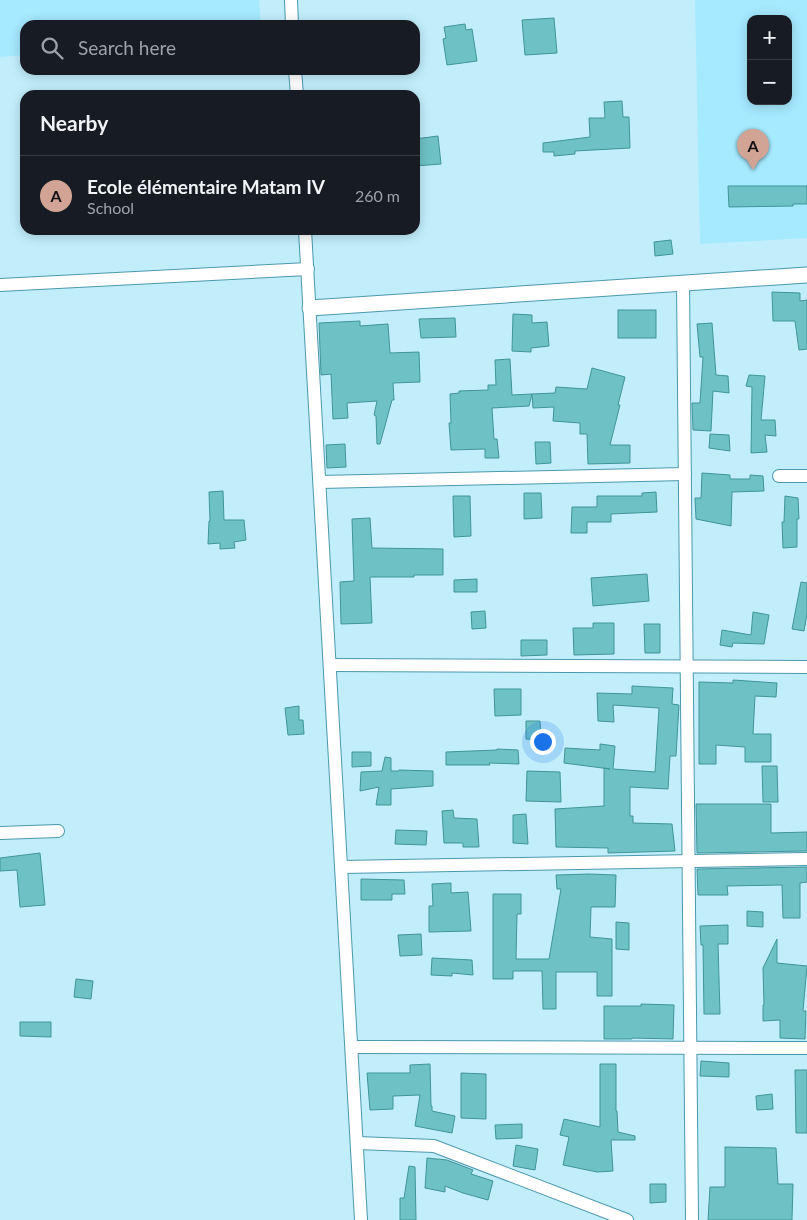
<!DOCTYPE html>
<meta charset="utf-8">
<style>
:root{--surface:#171b24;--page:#20242c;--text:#f1f3f6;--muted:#9ea1a6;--line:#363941;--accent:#d2a495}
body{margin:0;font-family:Lato,sans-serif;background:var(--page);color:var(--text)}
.controls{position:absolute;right:15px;top:15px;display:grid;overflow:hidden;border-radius:10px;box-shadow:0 2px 12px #0003}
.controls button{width:45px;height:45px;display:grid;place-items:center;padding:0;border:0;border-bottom:1px solid var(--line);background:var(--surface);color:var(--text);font:25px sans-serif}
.you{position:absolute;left:542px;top:741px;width:18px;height:18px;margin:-12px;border:4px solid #fff;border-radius:50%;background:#1a73e8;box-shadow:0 0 0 8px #1a73e833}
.badge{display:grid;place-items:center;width:32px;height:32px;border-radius:50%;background:var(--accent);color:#111;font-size:16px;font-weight:700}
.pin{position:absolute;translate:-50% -41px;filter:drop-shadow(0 1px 2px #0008)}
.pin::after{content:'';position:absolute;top:26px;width:18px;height:15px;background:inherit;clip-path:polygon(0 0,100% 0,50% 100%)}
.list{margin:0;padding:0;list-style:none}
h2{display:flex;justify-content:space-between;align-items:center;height:65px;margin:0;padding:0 20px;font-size:21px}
h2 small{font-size:16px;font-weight:400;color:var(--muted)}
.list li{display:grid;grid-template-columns:32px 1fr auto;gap:15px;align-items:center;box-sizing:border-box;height:80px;padding:0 20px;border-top:1px solid var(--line)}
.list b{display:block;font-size:19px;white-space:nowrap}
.list p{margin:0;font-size:16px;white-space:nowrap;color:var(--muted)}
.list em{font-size:16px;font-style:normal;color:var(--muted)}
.icon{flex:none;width:28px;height:28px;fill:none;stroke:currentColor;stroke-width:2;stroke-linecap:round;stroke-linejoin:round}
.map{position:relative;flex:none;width:807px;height:1220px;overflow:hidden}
.search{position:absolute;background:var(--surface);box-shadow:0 2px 12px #0003;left:20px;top:20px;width:400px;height:55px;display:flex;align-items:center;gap:12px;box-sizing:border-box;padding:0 18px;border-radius:15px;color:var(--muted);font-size:19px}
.panel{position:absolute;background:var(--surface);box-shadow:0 2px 12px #0003;left:20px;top:90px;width:400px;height:145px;border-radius:15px}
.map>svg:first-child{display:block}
.built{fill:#a6eaff;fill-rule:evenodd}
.building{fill:#6ec2c5;stroke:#3f9598}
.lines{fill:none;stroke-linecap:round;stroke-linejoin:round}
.minor-casing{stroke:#4b98ae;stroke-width:14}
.tertiary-casing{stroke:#4b98ae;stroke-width:17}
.minor{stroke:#fff;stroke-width:12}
.tertiary{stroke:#fff;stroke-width:15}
</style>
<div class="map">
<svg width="807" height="1220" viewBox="0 0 807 1220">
<rect width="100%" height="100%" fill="#c2eefc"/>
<g class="built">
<path d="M 0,0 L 259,0 L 261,25 L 25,25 L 25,55 L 0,57 Z"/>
<path d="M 695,0 L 807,0 L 807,238 L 700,244 ZM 751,19 L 788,19 L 788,101 L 751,101 Z"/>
</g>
<g class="building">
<path d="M 554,18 L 557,53 L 525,55 L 522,20 Z"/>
<path d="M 465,24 L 466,30 L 472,29 L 477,61 L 447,65 L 443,39 L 446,38 L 444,27 Z"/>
<path d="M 622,101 L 623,117 L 629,117 L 630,148 L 575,151 L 575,154 L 554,156 L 554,152 L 543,152 L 543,143 L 590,137 L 589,118 L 605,118 L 604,102 Z"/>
<path d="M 438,136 L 441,164 L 415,166 L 415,139 Z"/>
<path d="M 728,186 L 807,186 L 807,204 L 793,204 L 793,206 L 729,207 Z"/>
<path d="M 671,240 L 673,254 L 655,256 L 654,242 Z"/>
<path d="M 772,292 L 800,293 L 800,301 L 807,300 L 807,349 L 799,350 L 795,321 L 773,321 Z"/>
<rect x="618" y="310" width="38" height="28"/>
<path d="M 513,314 L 532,315 L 532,323 L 547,322 L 549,346 L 531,348 L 531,352 L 512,351 Z"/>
<path d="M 455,318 L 456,337 L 421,338 L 419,319 Z"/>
<path d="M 360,321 L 360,326 L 388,324 L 390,353 L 419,352 L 420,382 L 393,383 L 394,400 L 392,400 L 380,444 L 377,444 L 376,416 L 374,415 L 377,401 L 347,403 L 348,418 L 333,419 L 331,374 L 321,375 L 319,323 Z"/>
<path d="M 712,323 L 716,375 L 728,376 L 729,393 L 713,391 L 711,431 L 693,430 L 692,403 L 700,403 L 703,357 L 700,357 L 697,324 Z"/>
<path d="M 510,359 L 512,395 L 532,394 L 529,406 L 492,408 L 494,439 L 497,439 L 499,458 L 485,458 L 485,449 L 451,450 L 449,423 L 451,423 L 450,394 L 459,393 L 459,391 L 488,390 L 488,385 L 496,385 L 495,360 Z"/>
<path d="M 592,368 L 625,377 L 618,405 L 620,405 L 610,445 L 630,445 L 630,463 L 588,464 L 587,434 L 580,434 L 580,423 L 553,421 L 554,407 L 533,408 L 532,394 L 555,393 L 556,387 L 587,389 Z"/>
<path d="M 749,375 L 765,376 L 761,420 L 775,420 L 776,436 L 765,435 L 767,452 L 751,453 L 752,387 L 746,386 Z"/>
<path d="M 710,434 L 729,435 L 730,451 L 709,448 Z"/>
<path d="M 535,442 L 550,442 L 551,463 L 536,464 Z"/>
<path d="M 345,444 L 346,467 L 327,468 L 326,445 Z"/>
<path d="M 702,473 L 730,475 L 730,479 L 750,479 L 750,475 L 763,476 L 764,491 L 732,492 L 731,526 L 696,519 L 695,498 L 701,498 Z"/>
<path d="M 223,491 L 224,520 L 244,520 L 246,540 L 234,542 L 235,548 L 220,549 L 220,543 L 208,544 L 209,521 L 210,521 L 209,492 Z"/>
<path d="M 656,492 L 657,512 L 611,514 L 611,522 L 587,522 L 587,533 L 571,533 L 572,507 L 597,507 L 597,496 L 642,496 L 642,493 Z"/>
<path d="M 524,493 L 541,493 L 542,518 L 524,519 Z"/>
<path d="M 453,496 L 470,496 L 471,536 L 454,537 Z"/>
<path d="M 785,496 L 798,498 L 799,519 L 797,519 L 797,547 L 783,548 L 782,522 L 784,522 Z"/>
<path d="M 370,518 L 372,548 L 443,549 L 443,575 L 414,575 L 414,577 L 370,577 L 372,623 L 341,624 L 340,582 L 354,581 L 352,519 Z"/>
<path d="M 647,574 L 649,601 L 593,606 L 591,578 Z"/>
<path d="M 477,579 L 477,592 L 454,592 L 454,580 Z"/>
<path d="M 801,582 L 807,583 L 807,614 L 804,631 L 792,629 Z"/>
<path d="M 485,611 L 486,628 L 472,629 L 471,612 Z"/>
<path d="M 753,612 L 769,615 L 764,644 L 733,643 L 732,647 L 720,645 L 722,630 L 751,635 Z"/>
<path d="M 593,623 L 614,623 L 614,654 L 574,655 L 573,628 L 593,628 Z"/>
<path d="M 644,624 L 660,624 L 660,653 L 645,653 Z"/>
<path d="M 521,640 L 547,640 L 547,655 L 521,656 Z"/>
<path d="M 733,680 L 777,683 L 776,697 L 755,696 L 753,734 L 771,734 L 771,762 L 745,762 L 745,747 L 716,745 L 716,764 L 699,764 L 699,682 L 733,683 Z"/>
<path d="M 632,686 L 673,688 L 672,704 L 679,705 L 676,756 L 670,756 L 668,789 L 630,787 L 630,816 L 633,816 L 633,823 L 672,824 L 675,851 L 608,853 L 608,848 L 556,847 L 555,809 L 604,806 L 604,768 L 610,769 L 564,763 L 565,748 L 600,750 L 600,744 L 615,746 L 613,769 L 655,772 L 659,708 L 613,705 L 614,722 L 598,721 L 597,693 L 632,694 Z"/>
<path d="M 494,689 L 521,689 L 521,715 L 495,716 Z"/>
<path d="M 299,706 L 299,720 L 303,720 L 304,734 L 288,735 L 285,708 Z"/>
<path d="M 526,721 L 540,721 L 541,740 L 526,739 Z"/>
<path d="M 497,749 L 518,750 L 519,764 L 489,763 L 490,765 L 446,765 L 446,752 L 497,750 Z"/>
<path d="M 352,752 L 371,752 L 371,766 L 352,767 Z"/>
<path d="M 385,757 L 391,758 L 391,771 L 399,771 L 399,770 L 433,771 L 433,786 L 391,789 L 391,805 L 376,805 L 379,787 L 360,791 L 361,772 L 382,771 Z"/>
<path d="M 762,766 L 777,766 L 778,802 L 763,802 Z"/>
<path d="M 527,771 L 560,772 L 561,802 L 526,801 Z"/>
<path d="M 696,804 L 771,804 L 771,833 L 807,832 L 807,851 L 697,853 Z"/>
<path d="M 453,810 L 454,818 L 477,819 L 479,847 L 463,847 L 463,843 L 444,843 L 442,811 Z"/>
<path d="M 526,814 L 528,844 L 513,843 L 513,815 Z"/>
<path d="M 396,830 L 427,831 L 426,845 L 395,844 Z"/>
<path d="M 40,853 L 45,905 L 20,907 L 17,870 L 0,871 L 0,858 Z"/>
<path d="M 807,867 L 807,882 L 800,883 L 800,918 L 783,918 L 782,885 L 727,886 L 728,895 L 698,895 L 697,869 Z"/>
<path d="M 589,874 L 616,875 L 615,907 L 591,907 L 590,937 L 612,939 L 612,996 L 597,996 L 597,972 L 556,972 L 556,1009 L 543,1009 L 542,971 L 513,971 L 513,979 L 493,979 L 493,894 L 521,894 L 521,914 L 517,914 L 516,959 L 549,959 L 561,889 L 557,889 L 556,875 Z"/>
<path d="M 361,879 L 404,880 L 405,894 L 392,894 L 392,900 L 361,900 Z"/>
<path d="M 451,883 L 451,893 L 468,892 L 471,931 L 429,932 L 429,906 L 433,906 L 432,884 Z"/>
<path d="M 747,911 L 763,912 L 763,927 L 747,926 Z"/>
<path d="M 616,922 L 629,923 L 629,950 L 616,949 Z"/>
<path d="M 728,925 L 728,944 L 718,944 L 720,1014 L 704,1014 L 703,945 L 701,945 L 700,926 Z"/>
<path d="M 421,934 L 422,955 L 400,956 L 398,935 Z"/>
<path d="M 777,939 L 777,963 L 807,966 L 803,1011 L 806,1011 L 805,1039 L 780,1038 L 780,1020 L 763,1021 L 763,1005 L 764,1005 L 763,968 Z"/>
<path d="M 432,958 L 472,960 L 473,975 L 452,973 L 452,976 L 431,975 Z"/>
<path d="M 76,979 L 93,981 L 91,999 L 74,997 Z"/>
<path d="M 641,1004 L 674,1005 L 673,1039 L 632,1038 L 632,1039 L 604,1039 L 604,1006 L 641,1006 Z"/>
<path d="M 20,1022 L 51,1022 L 51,1037 L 20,1036 Z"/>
<path d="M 701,1061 L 729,1063 L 729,1077 L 700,1076 Z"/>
<path d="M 430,1064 L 431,1106 L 432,1106 L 432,1111 L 455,1116 L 452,1133 L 415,1126 L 420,1095 L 393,1096 L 393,1109 L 370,1110 L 367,1073 L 410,1073 L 410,1065 Z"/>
<path d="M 600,1064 L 616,1064 L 616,1111 L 617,1111 L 618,1132 L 635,1136 L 635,1140 L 611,1140 L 613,1171 L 597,1172 L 563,1165 L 569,1137 L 560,1135 L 564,1119 L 600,1127 Z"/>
<path d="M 795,1070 L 807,1070 L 807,1133 L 796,1133 Z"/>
<path d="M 461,1073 L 486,1074 L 486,1119 L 461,1118 Z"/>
<path d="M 772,1094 L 773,1109 L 757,1110 L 756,1096 Z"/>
<path d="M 522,1124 L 522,1138 L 496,1139 L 495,1125 Z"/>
<path d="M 516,1145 L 538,1149 L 535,1170 L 513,1166 Z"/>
<path d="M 725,1147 L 776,1148 L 778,1184 L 793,1184 L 792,1220 L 708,1220 L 710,1187 L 725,1187 Z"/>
<path d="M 427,1158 L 447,1160 L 473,1170 L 471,1174 L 493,1181 L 488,1200 L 463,1193 L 445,1186 L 445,1192 L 425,1188 Z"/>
<path d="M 409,1166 L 415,1167 L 416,1220 L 400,1220 L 400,1198 L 404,1198 Z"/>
<path d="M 650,1184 L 666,1184 L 666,1202 L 650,1203 Z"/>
</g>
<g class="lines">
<g class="minor-casing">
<g id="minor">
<path d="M 291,0 L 292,25"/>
<path d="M 295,70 L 297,95"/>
<path d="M 305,230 L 361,1220"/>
<path d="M 683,283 L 692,1220"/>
<path d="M 0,285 L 308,269"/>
<path d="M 779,476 L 807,476"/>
<path d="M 320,482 L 685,474"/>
<path d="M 331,665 L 807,667"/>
<path d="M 0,833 L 58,831"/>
<path d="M 342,867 L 807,859"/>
<path d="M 352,1047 L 807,1048"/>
<path d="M 357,1143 L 434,1146 L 627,1220"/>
</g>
</g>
<g class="tertiary-casing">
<path id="tertiary" d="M 310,308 L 807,275"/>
</g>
<use href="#minor" class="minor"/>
<use href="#tertiary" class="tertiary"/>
</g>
</svg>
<div class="controls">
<button>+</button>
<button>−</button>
</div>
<div class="you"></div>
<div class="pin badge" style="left:753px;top:170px">A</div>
<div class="search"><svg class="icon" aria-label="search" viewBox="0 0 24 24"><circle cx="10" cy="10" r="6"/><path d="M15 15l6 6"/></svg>Search here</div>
<section class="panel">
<h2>Nearby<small></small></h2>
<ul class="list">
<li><span class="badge">A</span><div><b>Ecole élémentaire Matam IV</b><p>School</p></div><em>260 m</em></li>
</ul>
</section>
</div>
